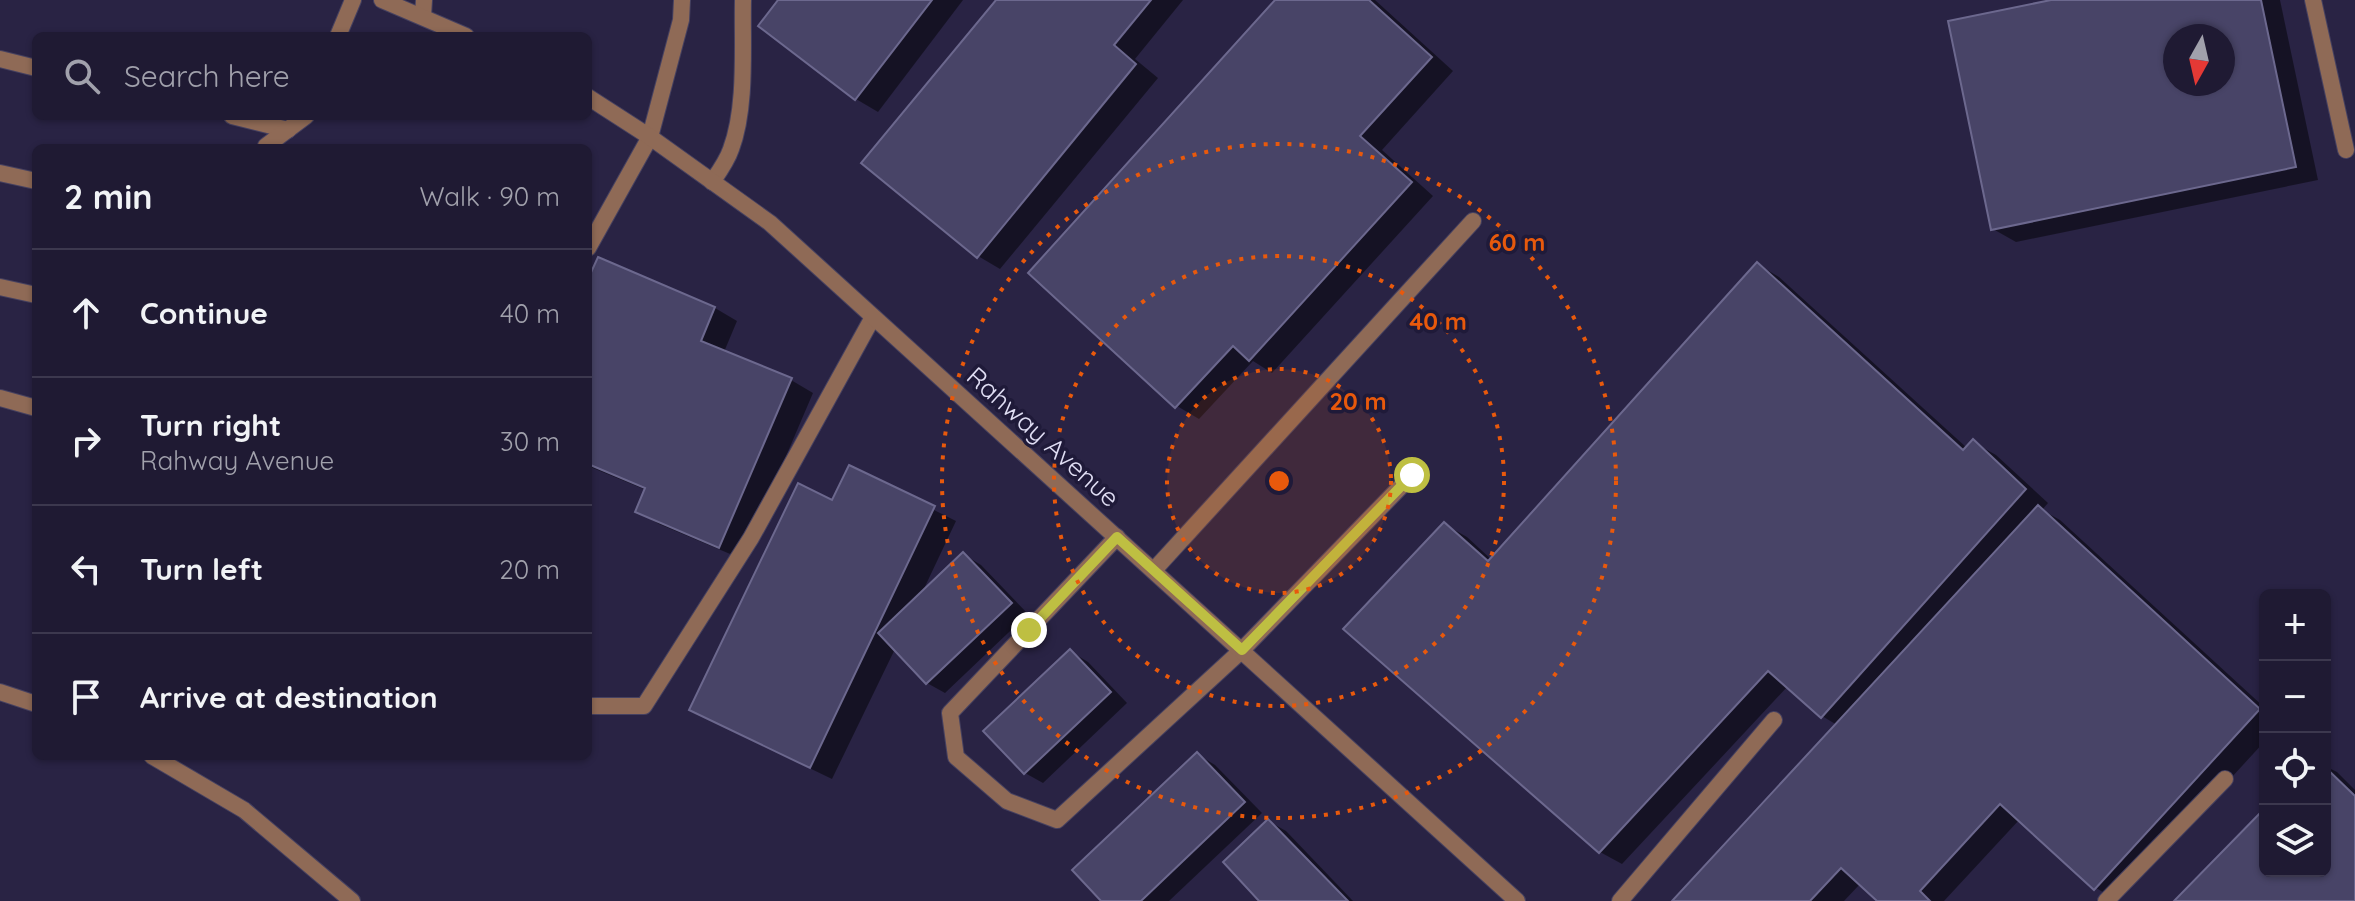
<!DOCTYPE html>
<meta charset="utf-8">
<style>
:root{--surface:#1f1a33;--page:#27233b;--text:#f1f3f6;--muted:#a1a1ac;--line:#3c384e}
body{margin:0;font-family:Quicksand,sans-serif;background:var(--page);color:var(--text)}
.controls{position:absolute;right:24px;bottom:24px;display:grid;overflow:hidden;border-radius:12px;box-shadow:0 2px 6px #0004}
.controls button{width:72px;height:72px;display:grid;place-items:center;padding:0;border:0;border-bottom:2px solid var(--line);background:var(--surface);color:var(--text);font:40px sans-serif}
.compass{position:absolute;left:2163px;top:24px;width:72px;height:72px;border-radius:50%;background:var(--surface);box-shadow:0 2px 6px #0004;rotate:188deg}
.stop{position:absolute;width:24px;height:24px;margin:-18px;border:6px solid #bebf42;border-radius:50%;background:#fff}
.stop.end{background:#bebf42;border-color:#fff;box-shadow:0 2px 8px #0008}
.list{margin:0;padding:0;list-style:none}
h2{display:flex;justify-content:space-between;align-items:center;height:104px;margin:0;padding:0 32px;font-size:34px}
h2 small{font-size:26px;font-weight:400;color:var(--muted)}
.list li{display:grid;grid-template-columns:52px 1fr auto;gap:24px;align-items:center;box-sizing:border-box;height:128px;padding:0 32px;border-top:2px solid var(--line)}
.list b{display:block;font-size:30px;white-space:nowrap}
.list p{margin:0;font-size:26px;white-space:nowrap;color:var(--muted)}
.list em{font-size:26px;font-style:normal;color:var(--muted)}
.icon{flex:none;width:44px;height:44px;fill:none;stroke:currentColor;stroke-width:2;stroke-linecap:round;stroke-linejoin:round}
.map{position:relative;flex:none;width:2355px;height:901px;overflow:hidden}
.search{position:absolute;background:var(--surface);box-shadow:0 2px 6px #0004;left:32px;top:32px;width:560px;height:88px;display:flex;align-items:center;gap:20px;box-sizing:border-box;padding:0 28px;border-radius:12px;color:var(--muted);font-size:30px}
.panel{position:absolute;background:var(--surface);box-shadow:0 2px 6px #0004;left:32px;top:144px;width:560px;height:616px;border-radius:12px}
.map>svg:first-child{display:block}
.shadow{fill:#0007;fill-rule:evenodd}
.building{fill:#484467;stroke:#6c688e;stroke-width:2;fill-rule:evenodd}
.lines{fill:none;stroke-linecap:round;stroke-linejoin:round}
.lane-casing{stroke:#464160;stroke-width:18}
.street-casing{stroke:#464160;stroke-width:18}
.lane{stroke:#8f6a56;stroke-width:16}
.street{stroke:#8f6a56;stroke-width:16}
.route{stroke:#bebf42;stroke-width:10}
.ring{fill:none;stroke:#e8590c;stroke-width:4;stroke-dasharray:4 8}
.labels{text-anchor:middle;stroke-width:7;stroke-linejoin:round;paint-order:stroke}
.street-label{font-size:26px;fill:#e0def4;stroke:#1f1a39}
.centre{fill:#e8590c;stroke:#1f1a39;stroke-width:4}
.ring-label{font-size:24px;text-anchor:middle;font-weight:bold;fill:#e8590c;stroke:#1f1a39;stroke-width:7;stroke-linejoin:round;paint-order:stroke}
</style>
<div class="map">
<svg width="2355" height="901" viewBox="0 0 2355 901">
<rect width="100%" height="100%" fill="#292344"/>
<g class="shadow">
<path d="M 780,0 L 963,0 L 878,112 L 856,99 L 761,26 Z"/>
<path d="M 998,0 L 1183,0 L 1135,59 L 1158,78 L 1000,269 L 978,256 Z"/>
<path d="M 1277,0 L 1375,0 L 1453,71 L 1382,150 L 1433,196 L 1272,373 L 1253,361 L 1199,419 L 1177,406 Z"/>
<path d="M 2060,0 L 2280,0 L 2318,180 L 2016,242 L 1993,229 ZM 2175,36 L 2223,36 L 2223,84 L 2175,84 Z"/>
<path d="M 599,259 L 715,308 L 737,321 L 724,352 L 791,380 L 813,393 L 742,559 L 659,524 L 637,511 L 646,490 L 588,466 L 588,284 Z"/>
<path d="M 1757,264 L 1779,277 L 1967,448 L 1973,442 L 1996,455 L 2048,503 L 2042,510 L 2060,520 L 2265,708 L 2265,741 L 2118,901 L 2096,888 L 2020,819 L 1944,901 L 1880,901 L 1861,883 L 1844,901 L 1675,901 L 1837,725 L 1822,716 L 1788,686 L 1622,864 L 1600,852 L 1444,524 L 1467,537 L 1492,560 Z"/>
<path d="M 850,468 L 956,521 L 921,595 L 963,554 L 981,565 L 1028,614 L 945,693 L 927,683 L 895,649 L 832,779 L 714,722 L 833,502 Z"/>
<path d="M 1070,651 L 1088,662 L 1127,703 L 1043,783 L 1025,773 L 986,731 Z"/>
<path d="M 1197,754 L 1215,765 L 1262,813 L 1169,901 L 1104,901 Z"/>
<path d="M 2325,766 L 2337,772 L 2355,790 L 2355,901 L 2177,901 L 2265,811 L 2265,871 L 2325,871 Z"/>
<path d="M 1268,821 L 1286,831 L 1353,901 L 1262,901 Z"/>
</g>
<g class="building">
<path d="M 778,0 L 932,0 L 855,100 L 758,26 Z"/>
<path d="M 996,0 L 1151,0 L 1114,45 L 1136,64 L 977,258 L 861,163 Z"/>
<path d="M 1275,0 L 1369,0 L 1432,57 L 1360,136 L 1412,182 L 1249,361 L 1233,346 L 1175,408 L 1028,273 Z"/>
<path d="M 2051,0 L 2261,0 L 2296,167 L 1991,230 L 1948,21 ZM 2175,36 L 2223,36 L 2223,84 L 2175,84 Z"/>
<path d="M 598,257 L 715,307 L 701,341 L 792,378 L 719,548 L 635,512 L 645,488 L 588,464 L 588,279 Z"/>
<path d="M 1757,262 L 1963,450 L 1973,439 L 2026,489 L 1821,718 L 1768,671 L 1599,853 L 1343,629 L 1444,522 L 1488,561 Z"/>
<path d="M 849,465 L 935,506 L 810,768 L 689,710 L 798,483 L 832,500 Z"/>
<path d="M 2038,505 L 2260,709 L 2094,890 L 2000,804 L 1920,891 L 1930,901 L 1877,901 L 1841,868 L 1810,901 L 1672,901 Z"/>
<path d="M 963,552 L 1012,603 L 926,684 L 878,633 Z"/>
<path d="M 1070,649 L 1111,692 L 1024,774 L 983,731 Z"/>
<path d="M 1197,752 L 1245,802 L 1141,901 L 1101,901 L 1072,870 Z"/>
<path d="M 2325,767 L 2355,796 L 2355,901 L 2174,901 L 2265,808 L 2265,871 L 2325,871 Z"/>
<path d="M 1268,819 L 1348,901 L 1259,901 L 1223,862 Z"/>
</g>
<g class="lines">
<g class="lane-casing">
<g id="lane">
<path d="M 2313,0 L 2346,150"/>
<path d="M 423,16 L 424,0"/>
<path d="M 338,36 L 353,0"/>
<path d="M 0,59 L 36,68"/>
<path d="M 232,116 L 288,130"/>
<path d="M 266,148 L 266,146 L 306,116"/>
<path d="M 0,173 L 36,181"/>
<path d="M 712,182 C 719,172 727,161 731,149 C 747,106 742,46 743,0"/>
<path d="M 588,248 L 650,137 L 681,20 L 682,0"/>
<path d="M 0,287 L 36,295"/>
<path d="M 0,398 L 36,408"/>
<path d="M 1117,537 L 950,713 L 956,757 L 1007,801 L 1057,820 L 1242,650 L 1412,475"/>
<path d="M 1154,570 L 1473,221"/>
<path d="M 588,706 L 644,706 L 751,538 L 873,317"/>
<path d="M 1620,901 L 1774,720"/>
<path d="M 2106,901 L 2225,779"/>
</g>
</g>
<g class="street-casing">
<g id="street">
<path d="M 382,0 L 466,36"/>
<path d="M 588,97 L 650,137 L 770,223 L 1517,901"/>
<path d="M 0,692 L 36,704"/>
<path d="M 152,756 L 244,810 L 352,901"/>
</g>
</g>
<use href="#lane" class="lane"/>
<use href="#street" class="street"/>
</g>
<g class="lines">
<path class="route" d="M 1029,630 L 1117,537 L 1242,650 L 1412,475"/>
</g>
<circle cx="1279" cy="481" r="112" fill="#e8590c" fill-opacity=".12"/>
<g class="ring">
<circle cx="1279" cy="481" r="112"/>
<circle cx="1279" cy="481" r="225"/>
<circle cx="1279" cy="481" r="337"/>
</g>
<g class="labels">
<g class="street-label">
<text transform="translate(1043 437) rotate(42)" y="9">Rahway Avenue</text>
</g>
</g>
<circle cx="1279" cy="481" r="12" class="centre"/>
<g class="ring-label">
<text x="1517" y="251">60 m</text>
<text x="1438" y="330">40 m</text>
<text x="1358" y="410">20 m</text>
</g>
</svg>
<div class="controls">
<button>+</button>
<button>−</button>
<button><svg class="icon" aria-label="locate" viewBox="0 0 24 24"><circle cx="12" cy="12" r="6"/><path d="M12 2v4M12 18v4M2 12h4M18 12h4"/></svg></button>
<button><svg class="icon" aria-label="layers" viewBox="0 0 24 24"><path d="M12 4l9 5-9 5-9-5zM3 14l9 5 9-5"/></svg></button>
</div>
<svg class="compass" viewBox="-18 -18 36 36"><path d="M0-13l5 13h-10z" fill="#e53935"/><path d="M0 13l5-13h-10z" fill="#a1a1ac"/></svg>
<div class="stop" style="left:1412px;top:475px"></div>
<div class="stop end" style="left:1029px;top:630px"></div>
<div class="search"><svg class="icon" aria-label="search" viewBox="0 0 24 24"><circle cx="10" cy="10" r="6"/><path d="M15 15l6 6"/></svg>Search here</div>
<section class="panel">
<h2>2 min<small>Walk · 90 m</small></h2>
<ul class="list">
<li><svg class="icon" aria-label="ahead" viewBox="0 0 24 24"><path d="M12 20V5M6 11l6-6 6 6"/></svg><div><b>Continue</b></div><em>40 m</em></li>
<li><svg class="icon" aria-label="right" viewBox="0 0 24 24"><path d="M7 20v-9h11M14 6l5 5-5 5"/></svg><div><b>Turn right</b><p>Rahway Avenue</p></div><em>30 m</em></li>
<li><svg class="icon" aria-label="left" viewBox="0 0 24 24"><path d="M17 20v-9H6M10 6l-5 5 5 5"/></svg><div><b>Turn left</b></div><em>20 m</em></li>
<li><svg class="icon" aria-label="arrive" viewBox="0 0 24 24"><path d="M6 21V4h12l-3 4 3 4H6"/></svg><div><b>Arrive at destination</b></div></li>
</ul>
</section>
</div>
